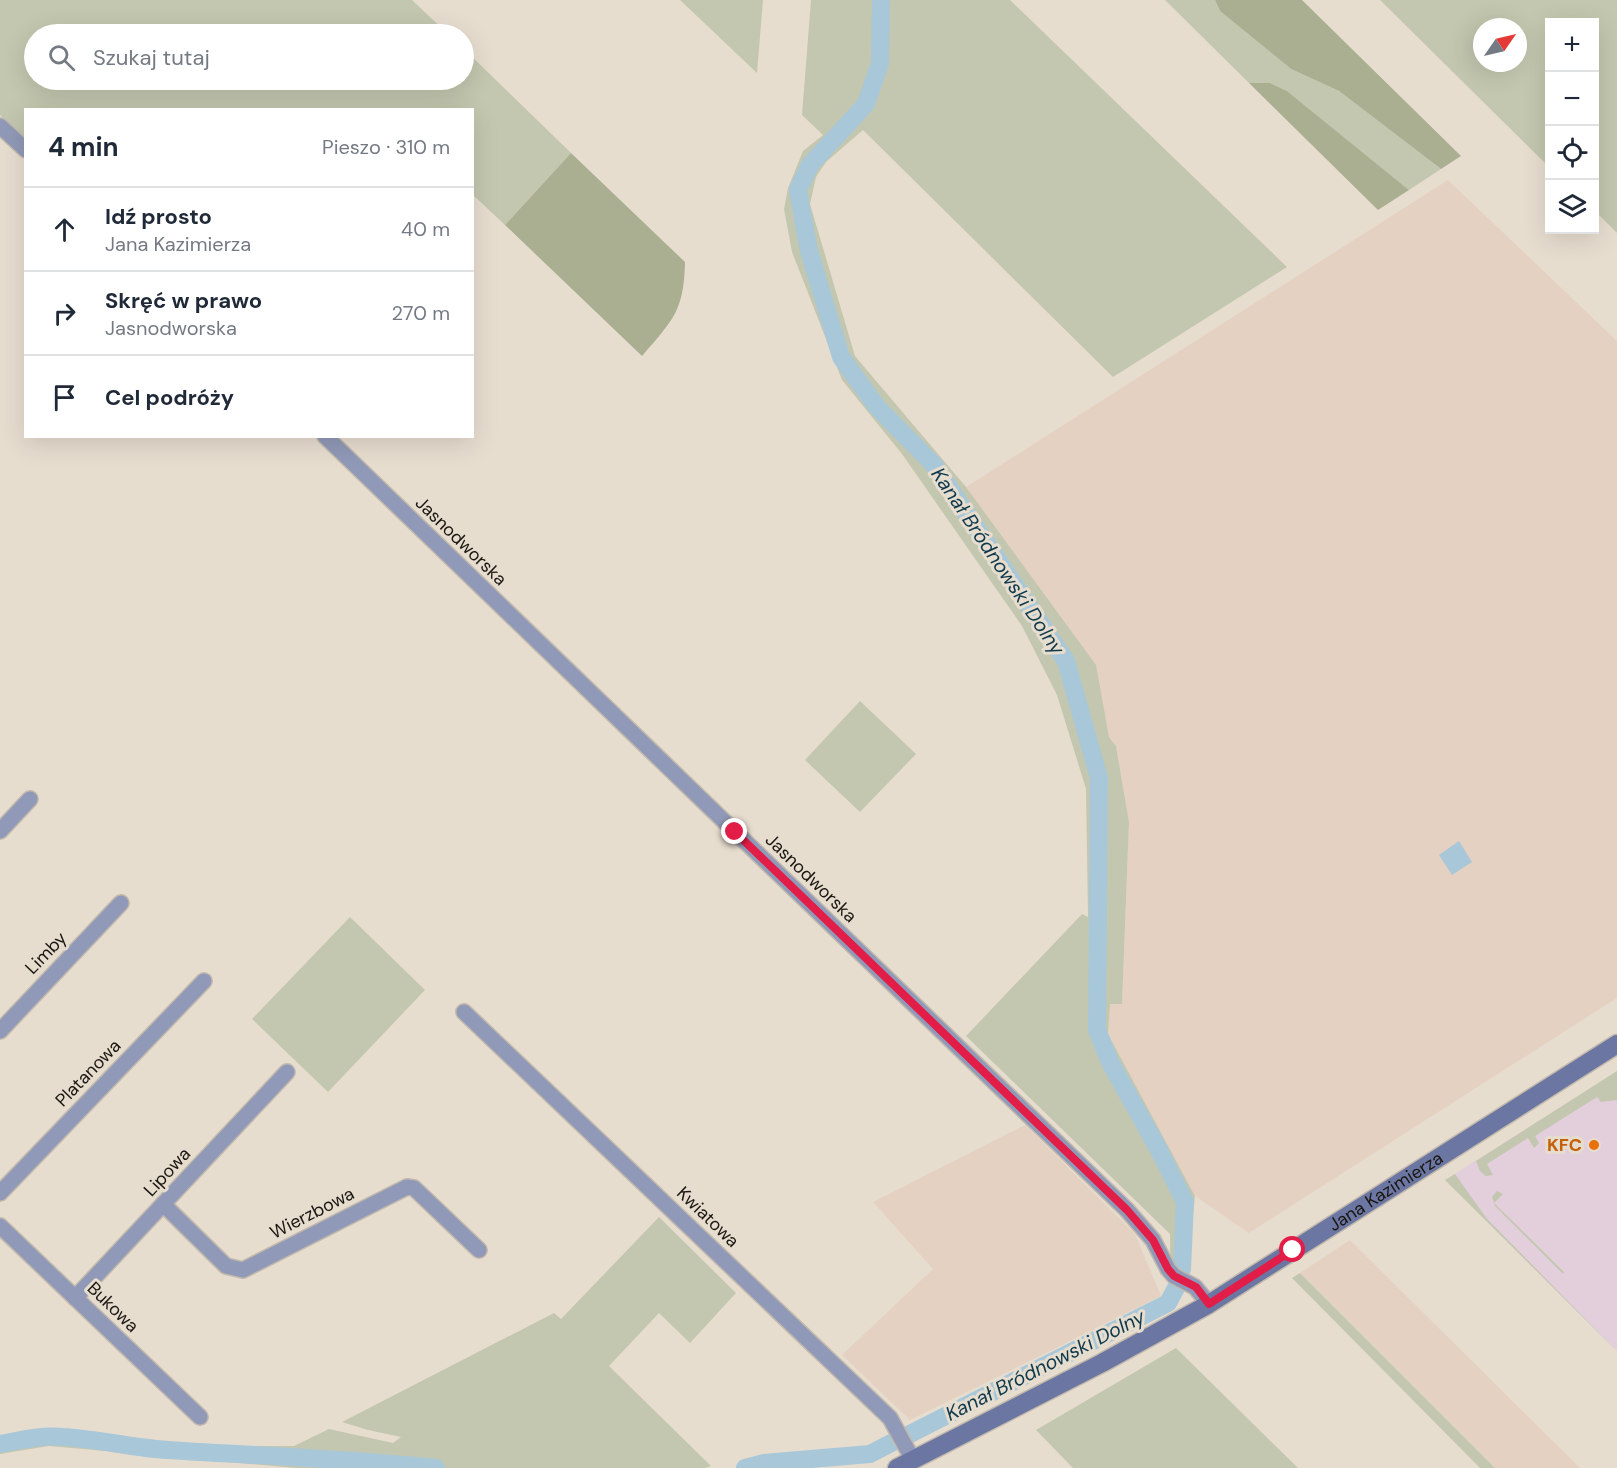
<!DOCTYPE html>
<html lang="pl">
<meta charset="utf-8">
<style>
:root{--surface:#fff;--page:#f2f2f3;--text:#1f2937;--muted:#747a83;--line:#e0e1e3}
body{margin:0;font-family:"DM Sans",sans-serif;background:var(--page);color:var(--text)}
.controls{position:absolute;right:18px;top:18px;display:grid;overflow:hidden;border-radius:0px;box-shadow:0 6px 24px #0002}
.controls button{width:54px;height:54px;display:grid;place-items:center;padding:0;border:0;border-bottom:2px solid var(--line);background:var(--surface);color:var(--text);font:30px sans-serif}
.compass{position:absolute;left:1473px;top:18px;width:54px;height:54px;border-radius:50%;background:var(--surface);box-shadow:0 6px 24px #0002;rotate:56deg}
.stop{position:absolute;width:18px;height:18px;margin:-14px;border:4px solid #e11d48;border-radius:50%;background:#fff}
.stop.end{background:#e11d48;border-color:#fff;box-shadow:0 2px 6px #0008}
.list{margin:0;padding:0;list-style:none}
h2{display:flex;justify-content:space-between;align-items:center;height:78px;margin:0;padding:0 24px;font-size:26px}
h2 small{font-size:20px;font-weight:400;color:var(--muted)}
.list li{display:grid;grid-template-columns:39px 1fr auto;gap:18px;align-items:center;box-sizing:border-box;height:84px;padding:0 24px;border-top:2px solid var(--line)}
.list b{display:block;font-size:22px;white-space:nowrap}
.list p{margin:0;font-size:20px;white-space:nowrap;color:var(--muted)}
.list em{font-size:20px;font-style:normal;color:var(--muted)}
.icon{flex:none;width:33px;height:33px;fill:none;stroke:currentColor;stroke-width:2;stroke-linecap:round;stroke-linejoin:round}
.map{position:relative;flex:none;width:1617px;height:1468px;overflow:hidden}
.search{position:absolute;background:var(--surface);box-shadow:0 6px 24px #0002;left:24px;top:24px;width:450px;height:66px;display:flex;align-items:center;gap:15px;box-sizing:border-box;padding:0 21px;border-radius:33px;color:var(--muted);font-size:22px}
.panel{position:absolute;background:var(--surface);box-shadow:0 6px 24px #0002;left:24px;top:108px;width:450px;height:330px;border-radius:0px}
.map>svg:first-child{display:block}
.commercial{fill:#e3cedc}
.industrial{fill:#e5d1c2}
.green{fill:#c3c7af;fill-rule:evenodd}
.forest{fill:#abaf92}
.water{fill:#a8c7d8}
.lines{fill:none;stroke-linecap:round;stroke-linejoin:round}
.canal{stroke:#a8c7d8;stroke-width:18}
.street-casing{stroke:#c2b9ad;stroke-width:18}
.secondary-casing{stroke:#c2b9ad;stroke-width:21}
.street{stroke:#9099b7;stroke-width:15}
.secondary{stroke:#6b77a2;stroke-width:18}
.route{stroke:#e11d48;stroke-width:8}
.food-dot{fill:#e8710a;stroke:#e7ddcf;stroke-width:2}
.labels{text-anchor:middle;stroke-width:6;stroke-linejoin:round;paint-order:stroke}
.street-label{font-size:18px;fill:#1a1611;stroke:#e7ddcf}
.food-label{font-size:18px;font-weight:bold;fill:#c56008;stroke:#e7ddcf;text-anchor:end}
.water-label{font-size:20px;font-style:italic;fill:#0e394c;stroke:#e7ddcf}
</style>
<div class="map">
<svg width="1617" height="1468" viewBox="0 0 1617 1468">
<rect width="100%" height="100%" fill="#e7ddcf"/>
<path class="commercial" d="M 1604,1080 L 1617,1093 L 1617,1351 L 1445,1180 Z"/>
<g class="industrial">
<path d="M 1448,180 L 1617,341 L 1617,998 L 1249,1233 L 1195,1196 L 1108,1034 L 1110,1004 L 1122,1003 L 1129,822 L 1116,746 L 1109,737 L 1102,703 L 966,487 Z"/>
<path d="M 1025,1125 L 1135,1234 L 1161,1296 L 910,1420 L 842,1355 L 933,1269 L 873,1202 Z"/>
<path d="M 1350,1240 L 1580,1468 L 1495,1468 L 1300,1273 Z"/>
</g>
<g class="green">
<path d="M 0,0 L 412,0 L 448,34 L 34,34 L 34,80 L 464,80 L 464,49 L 571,153 L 505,225 L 473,195 L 472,110 L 26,110 L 25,138 L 0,115 Z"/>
<path d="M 680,0 L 763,0 L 757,73 Z"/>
<path d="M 811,0 L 1010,0 L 1287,267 L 1113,377 L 863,130 L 826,162 L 816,177 L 810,204 L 855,356 L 966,487 L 1096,665 L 1109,737 L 1116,746 L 1129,822 L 1122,1004 L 1110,1004 L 1108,1034 L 1195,1196 L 1186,1274 C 1166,1263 1171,1255 1170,1234 L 966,1036 L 1082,914 L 1088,917 L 1086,789 L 1057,695 L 1022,626 L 902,454 L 842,380 L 792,252 L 784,209 L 788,188 L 803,151 L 823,135 L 802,115 Z"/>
<path d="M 1165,0 L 1215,0 L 1220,11 L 1291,69 L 1339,91 L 1441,169 L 1409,190 L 1287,91 L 1270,83 L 1249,83 Z"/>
<path d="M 1380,0 L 1617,0 L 1617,233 L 1595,211 L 1594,22 L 1550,22 L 1549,167 ZM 1482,27 L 1518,27 L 1518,63 L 1482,63 Z"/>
<path d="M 860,701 L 916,754 L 860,812 L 805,760 Z"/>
<path d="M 350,917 L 425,990 L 328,1092 L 252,1019 Z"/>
<path d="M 1617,1071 L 1617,1100 L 1601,1102 L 1597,1097 L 1535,1136 L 1539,1143 L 1534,1148 L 1528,1138 L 1487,1164 L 1493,1175 L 1486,1176 L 1480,1171 L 1476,1161 Z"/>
<path d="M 1455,1174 L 1487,1219 L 1617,1351 L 1445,1180 Z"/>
<path d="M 1497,1191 L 1503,1194 L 1494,1203 L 1564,1272 L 1563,1274 L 1495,1206 L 1492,1197 Z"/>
<path d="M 659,1217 L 736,1293 L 690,1343 L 659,1313 L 609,1366 L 711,1466 L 705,1468 L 296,1468 L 49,1446 L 0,1454 L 0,1439 L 28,1432 L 55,1430 L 210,1446 L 294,1446 L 329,1429 L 393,1443 L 401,1437 L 368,1430 L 342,1422 L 554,1313 L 561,1319 Z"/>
<path d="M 1300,1273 L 1495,1468 L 1480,1468 L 1292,1278 Z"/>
<path d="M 1176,1348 L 1298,1468 L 1073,1468 L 1036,1430 Z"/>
</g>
<g class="forest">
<path d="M 1215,0 L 1302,0 L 1461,156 L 1441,169 L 1339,91 L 1291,69 L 1220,11 Z"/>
<path d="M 1249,83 L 1270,83 L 1287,91 L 1409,190 L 1378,210 Z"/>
<path d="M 571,153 L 685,262 C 684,311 673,320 642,356 L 505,225 Z"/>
</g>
<path class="water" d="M 1459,841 L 1472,862 L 1452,875 L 1439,855 Z"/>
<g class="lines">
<g class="canal">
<path d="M 881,0 L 880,63 L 866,104 L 810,165 L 798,190 L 809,251 L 841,357 L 877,407 L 933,464 L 1066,661 L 1099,778 L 1097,1030 L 1110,1062 L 1159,1150 L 1185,1202 L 1182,1269"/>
<path d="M 908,1435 L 1168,1303 L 1176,1288"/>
<path d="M 0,1444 C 21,1440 42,1435 63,1437 C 98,1439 133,1448 168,1450 C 257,1456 347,1458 436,1468"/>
<path d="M 745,1468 L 764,1463 L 870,1454 L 897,1440"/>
</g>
<g class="street-casing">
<g id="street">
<path d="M 0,126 L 26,150"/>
<path d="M 325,436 L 1127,1210 L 1153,1240 L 1168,1269 L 1174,1276 L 1195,1287 L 1209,1304"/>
<path d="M 0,831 L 30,799"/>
<path d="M 464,1012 L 890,1418 L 913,1460"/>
<path d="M 0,1031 L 121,903"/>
<path d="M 0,1193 L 204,981"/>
<path d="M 163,1204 L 226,1266 L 243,1270 L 407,1187 L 414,1188 L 479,1250"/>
<path d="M 0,1226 L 200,1417"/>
<path d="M 75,1298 L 287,1072"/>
</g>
</g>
<g class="secondary-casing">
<g id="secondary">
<path id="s1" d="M 897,1468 L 1102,1363 L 1209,1304 L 1617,1044"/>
</g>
</g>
<use href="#street" class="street"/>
<use href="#secondary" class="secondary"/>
</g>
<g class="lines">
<path class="route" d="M 735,832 L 1127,1210 L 1153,1240 L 1168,1269 L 1174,1276 L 1196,1287 L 1209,1304 L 1293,1250"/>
</g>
<circle class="food-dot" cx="1594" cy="1145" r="6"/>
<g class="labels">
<g class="street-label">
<text transform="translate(461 541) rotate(44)" y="6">Jasnodworska</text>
<text transform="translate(811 878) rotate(44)" y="6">Jasnodworska</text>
<text transform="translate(46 953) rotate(-46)" y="6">Limby</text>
<text transform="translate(88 1073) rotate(-46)" y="6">Platanowa</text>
<text transform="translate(167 1172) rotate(-47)" y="6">Lipowa</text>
<text dy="6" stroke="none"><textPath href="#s1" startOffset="562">Jana Kazimierza</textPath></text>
<text transform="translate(312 1213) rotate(-27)" y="6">Wierzbowa</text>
<text transform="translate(708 1217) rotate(44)" y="6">Kwiatowa</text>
<text transform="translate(113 1307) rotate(44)" y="6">Bukowa</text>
</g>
<g class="food-label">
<text x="1582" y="1151">KFC</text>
</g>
<g class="water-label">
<text transform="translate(998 561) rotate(56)" y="7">Kanał Bródnowski Dolny</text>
<text transform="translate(1045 1365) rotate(-27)" y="7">Kanał Bródnowski Dolny</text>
</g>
</g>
</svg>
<div class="controls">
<button>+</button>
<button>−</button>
<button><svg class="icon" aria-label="locate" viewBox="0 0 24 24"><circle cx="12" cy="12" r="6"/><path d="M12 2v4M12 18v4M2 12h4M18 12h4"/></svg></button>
<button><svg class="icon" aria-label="layers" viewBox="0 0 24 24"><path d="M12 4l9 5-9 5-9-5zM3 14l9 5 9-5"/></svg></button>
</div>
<svg class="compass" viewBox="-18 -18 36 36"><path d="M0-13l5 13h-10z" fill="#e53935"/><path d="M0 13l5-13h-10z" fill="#747a83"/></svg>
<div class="stop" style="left:1293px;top:1250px"></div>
<div class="stop end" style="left:735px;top:832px"></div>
<div class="search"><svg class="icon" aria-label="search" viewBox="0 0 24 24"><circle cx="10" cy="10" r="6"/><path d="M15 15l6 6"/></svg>Szukaj tutaj</div>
<section class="panel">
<h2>4 min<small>Pieszo · 310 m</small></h2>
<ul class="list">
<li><svg class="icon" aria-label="ahead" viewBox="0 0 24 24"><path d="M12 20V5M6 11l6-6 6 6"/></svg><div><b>Idź prosto</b><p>Jana Kazimierza</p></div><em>40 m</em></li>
<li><svg class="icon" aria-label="right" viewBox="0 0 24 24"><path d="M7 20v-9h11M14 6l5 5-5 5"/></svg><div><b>Skręć w prawo</b><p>Jasnodworska</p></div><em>270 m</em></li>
<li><svg class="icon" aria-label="arrive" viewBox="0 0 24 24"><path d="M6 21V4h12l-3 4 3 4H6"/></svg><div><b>Cel podróży</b></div></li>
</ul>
</section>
</div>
